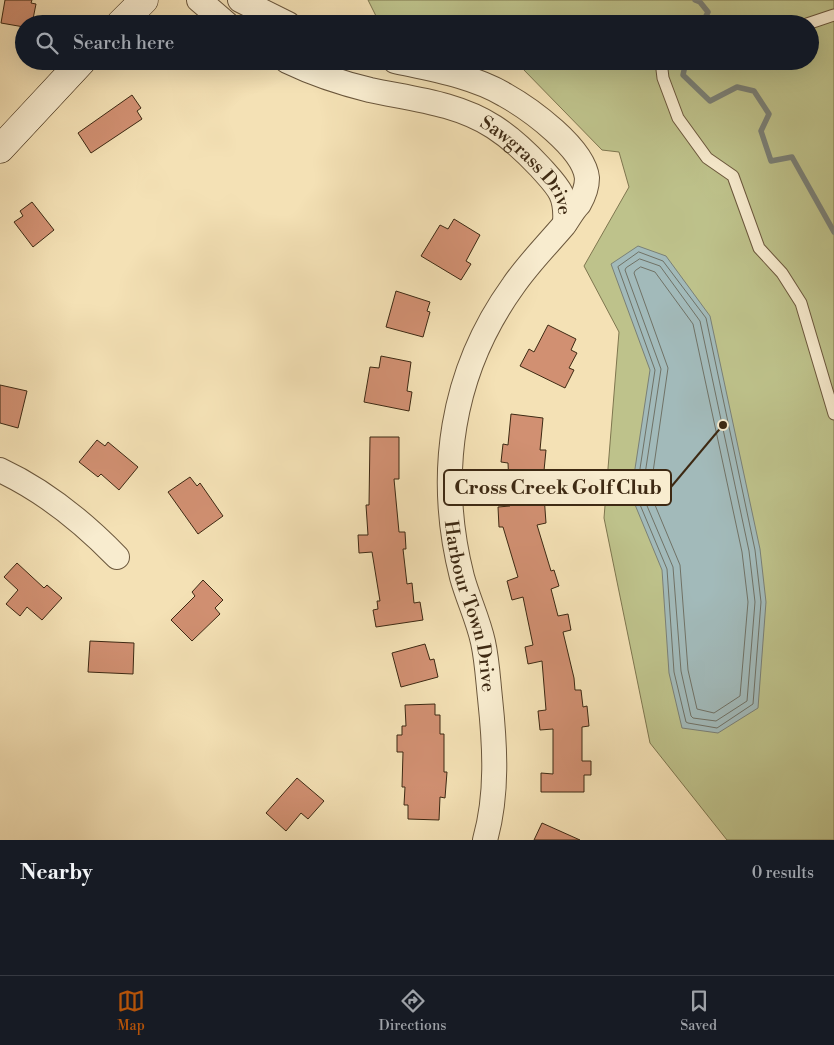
<!DOCTYPE html>
<style>
:root{--surface:#171b24;--page:#20242c;--text:#f1f3f6;--muted:#9ea1a6;--line:#363941;--accent:#b45309}
body{margin:0;font-family:"Libre Bodoni",serif;background:var(--page);color:var(--text)}
.list{margin:0;padding:0;list-style:none}
h2{display:flex;justify-content:space-between;align-items:center;height:65px;margin:0;padding:0 20px;font-size:21px}
h2 small{font-size:16px;font-weight:400;color:var(--muted)}
.icon{flex:none;width:28px;height:28px;fill:none;stroke:currentColor;stroke-width:2;stroke-linecap:round;stroke-linejoin:round}
.map{position:relative;flex:none;width:834px;height:840px;overflow:hidden}
.search{position:absolute;background:var(--surface);box-shadow:0 5px 20px #0002;left:15px;right:15px;top:15px;height:55px;display:flex;align-items:center;gap:12px;box-sizing:border-box;padding:0 18px;border-radius:28px;color:var(--muted);font-size:19px}
.sheet{height:135px;background:var(--surface)}
nav{display:flex;justify-content:space-around;align-items:center;box-sizing:border-box;height:70px;border-top:1px solid var(--line);background:var(--surface);font-size:14px;color:var(--muted)}
nav a{display:grid;justify-items:center;gap:2px}
nav .on{color:var(--accent)}
.map>svg:first-child{display:block}
.green{fill:#bec28b;stroke:#7e764f}
.water{fill:#a2baba;stroke:#7a8077}
.lines{fill:none;stroke-linecap:round;stroke-linejoin:round}
.shore{stroke:#707266;stroke-width:1}
.stream{stroke:#7a8077;stroke-width:5.5}
.building{fill:#d19072;stroke:#3d2913}
.service-casing{stroke:#6b573c;stroke-width:13}
.minor-casing{stroke:#6b573c;stroke-width:26}
.secondary-casing{stroke:#3d2913;stroke-width:29}
.service{stroke:#f8eccf;stroke-width:11}
.minor{stroke:#f8eccf;stroke-width:24}
.secondary{stroke:#f8eccf;stroke-width:28}
.labels{text-anchor:middle;stroke-width:4;stroke-linejoin:round;paint-order:stroke}
.street-label{font-size:19px;fill:#3d2913;stroke:#f8eccf}
.leader{fill:none;stroke:#3d2913;stroke-width:2}
.callout-dot{fill:#3d2913;stroke:#f8eccf;stroke-width:2}
.callout{fill:#f8eccf;stroke:#3d2913;stroke-width:2}
.callout-label{font-size:20px;text-anchor:middle;font-weight:bold;fill:#3d2913}
</style>
<div class="map">
<svg width="834" height="840" viewBox="0 0 834 840">
<rect width="100%" height="100%" fill="#f4e1b5"/>
<filter id="stains"><feTurbulence type="fractalNoise" baseFrequency=".004" numOctaves="4"/><feColorMatrix values="0 0 0 0 .2 0 0 0 0 .09 0 0 0 0 .02 0 0 0 .5 -.17"/></filter>
<radialGradient id="worn" r=".72"><stop offset=".6" stop-color="#630" stop-opacity="0"/><stop offset="1" stop-color="#630" stop-opacity=".3"/></radialGradient>
<path class="green" d="M 368,0 L 834,0 L 834,840 L 727,840 L 650,743 L 604,518 L 619,332 L 584,266 L 629,187 L 619,152 L 602,150 L 522,68 L 502,61 L 810,61 L 810,24 L 380,24 Z"/>
<path class="water" d="M 638,246 L 666,256 L 710,316 L 760,549 L 766,602 L 758,708 L 718,733 L 682,728 L 669,673 L 662,570 L 631,495 L 650,370 L 611,264 Z"/>
<g class="lines">
<g class="shore">
<path d="M 639,252 L 663,261 L 706,318 L 755,550 L 761,602 L 753,704 L 717,728 L 688,723 L 686,722 L 674,672 L 667,569 L 636,495 L 655,370 L 618,267 Z"/>
<path d="M 640,259 L 660,266 L 700,321 L 749,551 L 755,602 L 747,701 L 716,721 L 693,718 L 691,716 L 681,671 L 673,567 L 642,494 L 661,369 L 625,270 L 626,268 Z"/>
<path d="M 641,267 L 655,272 L 693,324 L 742,552 L 748,602 L 740,696 L 714,713 L 697,709 L 688,670 L 680,565 L 650,493 L 668,368 L 634,273 L 635,271 Z"/>
</g>
<g class="stream">
<path d="M 695,0 L 700,2 L 708,12 L 702,24"/>
<path d="M 686,61 L 683,75 L 710,101 L 737,87 L 754,91 L 769,114 L 761,131 L 771,161 L 792,157 L 834,232"/>
</g>
</g>
<g class="building">
<path d="M 5,0 L 32,0 L 31,3 L 36,4 L 32,24 L 24,24 L 24,27 L 1,23 Z"/>
<path d="M 132,95 L 141,108 L 137,111 L 142,119 L 91,153 L 78,133 Z"/>
<path d="M 32,202 L 54,230 L 33,247 L 14,222 L 23,216 L 20,211 Z"/>
<path d="M 454,219 L 480,235 L 466,261 L 471,264 L 461,280 L 421,256 L 440,225 L 448,229 Z"/>
<path d="M 396,291 L 430,302 L 427,311 L 430,312 L 423,337 L 386,327 Z"/>
<path d="M 548,325 L 576,339 L 571,350 L 577,353 L 569,368 L 574,370 L 565,388 L 520,366 L 529,349 L 534,352 Z"/>
<path d="M 381,356 L 411,362 L 407,391 L 412,392 L 409,411 L 364,402 L 370,367 L 379,368 Z"/>
<path d="M 0,385 L 27,391 L 18,428 L 0,423 Z"/>
<path d="M 511,414 L 543,418 L 540,450 L 546,450 L 543,481 L 546,523 L 537,525 L 551,571 L 554,570 L 559,586 L 551,589 L 558,616 L 568,614 L 571,630 L 563,632 L 574,678 L 575,690 L 581,690 L 583,707 L 587,706 L 589,726 L 582,727 L 582,761 L 591,761 L 591,775 L 584,775 L 584,792 L 541,792 L 541,773 L 553,774 L 553,729 L 540,730 L 538,711 L 546,710 L 542,661 L 528,664 L 525,647 L 533,645 L 523,597 L 512,600 L 507,581 L 518,577 L 503,527 L 499,527 L 498,507 L 510,506 L 508,463 L 501,462 L 503,444 L 508,445 Z"/>
<path d="M 370,437 L 399,437 L 399,479 L 394,479 L 399,532 L 405,532 L 406,549 L 403,549 L 407,584 L 412,583 L 414,603 L 420,602 L 423,620 L 376,627 L 373,610 L 378,609 L 377,601 L 380,601 L 372,552 L 359,553 L 358,535 L 368,535 L 366,505 L 369,505 Z"/>
<path d="M 97,440 L 105,446 L 108,442 L 138,467 L 119,490 L 101,474 L 98,477 L 79,462 Z"/>
<path d="M 190,477 L 197,486 L 200,483 L 223,516 L 198,534 L 168,492 Z"/>
<path d="M 17,563 L 44,588 L 47,585 L 62,598 L 42,620 L 27,607 L 20,616 L 6,604 L 18,590 L 4,577 Z"/>
<path d="M 203,580 L 223,600 L 215,608 L 220,614 L 192,641 L 171,620 L 195,596 L 192,592 Z"/>
<path d="M 90,641 L 134,643 L 133,674 L 88,672 Z"/>
<path d="M 425,644 L 430,660 L 434,659 L 438,677 L 401,687 L 392,653 Z"/>
<path d="M 435,704 L 435,715 L 440,715 L 440,734 L 444,734 L 444,772 L 447,772 L 445,798 L 440,797 L 439,820 L 408,819 L 408,805 L 404,805 L 405,787 L 402,787 L 403,752 L 397,752 L 397,735 L 402,735 L 402,726 L 406,726 L 405,705 Z"/>
<path d="M 297,778 L 324,801 L 308,819 L 301,813 L 286,831 L 266,813 Z"/>
<path d="M 542,823 L 580,840 L 534,840 Z"/>
</g>
<g class="lines">
<g class="service-casing">
<g id="service">
<path d="M 680,24 L 681,22 L 686,24"/>
<path d="M 807,24 L 834,15"/>
<path d="M 661,61 L 663,78 L 678,118 L 707,158 L 733,176 L 759,248 L 782,273 L 801,303 L 834,414"/>
</g>
</g>
<g class="minor-casing">
<g id="minor">
<path d="M 199,0 L 227,24"/>
<path d="M 240,0 L 288,24"/>
<path id="s1" d="M 287,61 C 314,74 341,83 370,90 C 412,99 457,103 494,127 C 511,138 526,152 540,167 C 558,187 567,194 565,223"/>
<path id="s2" d="M 395,61 C 431,69 473,76 505,95 C 530,109 584,148 587,178 C 587,187 583,197 579,204 C 573,210 569,218 564,225 C 547,245 528,264 513,286 C 451,372 436,475 462,577 C 468,599 478,619 483,642 C 487,660 488,679 490,698 C 495,745 498,794 485,840"/>
<path d="M 0,470 C 45,491 83,522 117,557"/>
</g>
</g>
<g class="secondary-casing">
<g id="secondary">
<path d="M 120,24 L 144,0"/>
<path d="M 0,149 L 82,61"/>
</g>
</g>
<use href="#service" class="service"/>
<use href="#minor" class="minor"/>
<use href="#secondary" class="secondary"/>
</g>
<g class="labels">
<g class="street-label">
<text dy="7" stroke="none"><textPath href="#s1" startOffset="270">Sawgrass Drive</textPath></text>
<text dy="7" stroke="none"><textPath href="#s2" startOffset="704">Harbour Town Drive</textPath></text>
</g>
</g>
<path class="leader" d="M723 425L671 487"/>
<circle class="callout-dot" cx="723" cy="425" r="5"/>
<rect class="callout" x="444" y="470" width="227" height="35" rx="5"/>
<g class="callout-label">
<text x="558" y="494">Cross Creek Golf Club</text>
</g>
<rect width="100%" height="100%" filter="url(#stains)"/>
<rect width="100%" height="100%" fill="url(#worn)"/>
</svg>
<div class="search"><svg class="icon" aria-label="search" viewBox="0 0 24 24"><circle cx="10" cy="10" r="6"/><path d="M15 15l6 6"/></svg>Search here</div>
</div>
<section class="sheet">
<h2>Nearby<small>0 results</small></h2>
<ul class="list">
</ul>
</section>
<nav>
<a class="on"><svg class="icon" aria-label="map" viewBox="0 0 24 24"><path d="M3 6l6-2 6 2 6-2v14l-6 2-6-2-6 2zM9 4v14M15 6v14"/></svg>Map</a>
<a><svg class="icon" aria-label="directions" viewBox="0 0 24 24"><path d="M12 3l9 9-9 9-9-9zM9 14v-3h6M13 9l2 2-2 2"/></svg>Directions</a>
<a><svg class="icon" aria-label="saved" viewBox="0 0 24 24"><path d="M7 4h10v16l-5-4-5 4z"/></svg>Saved</a>
</nav>
